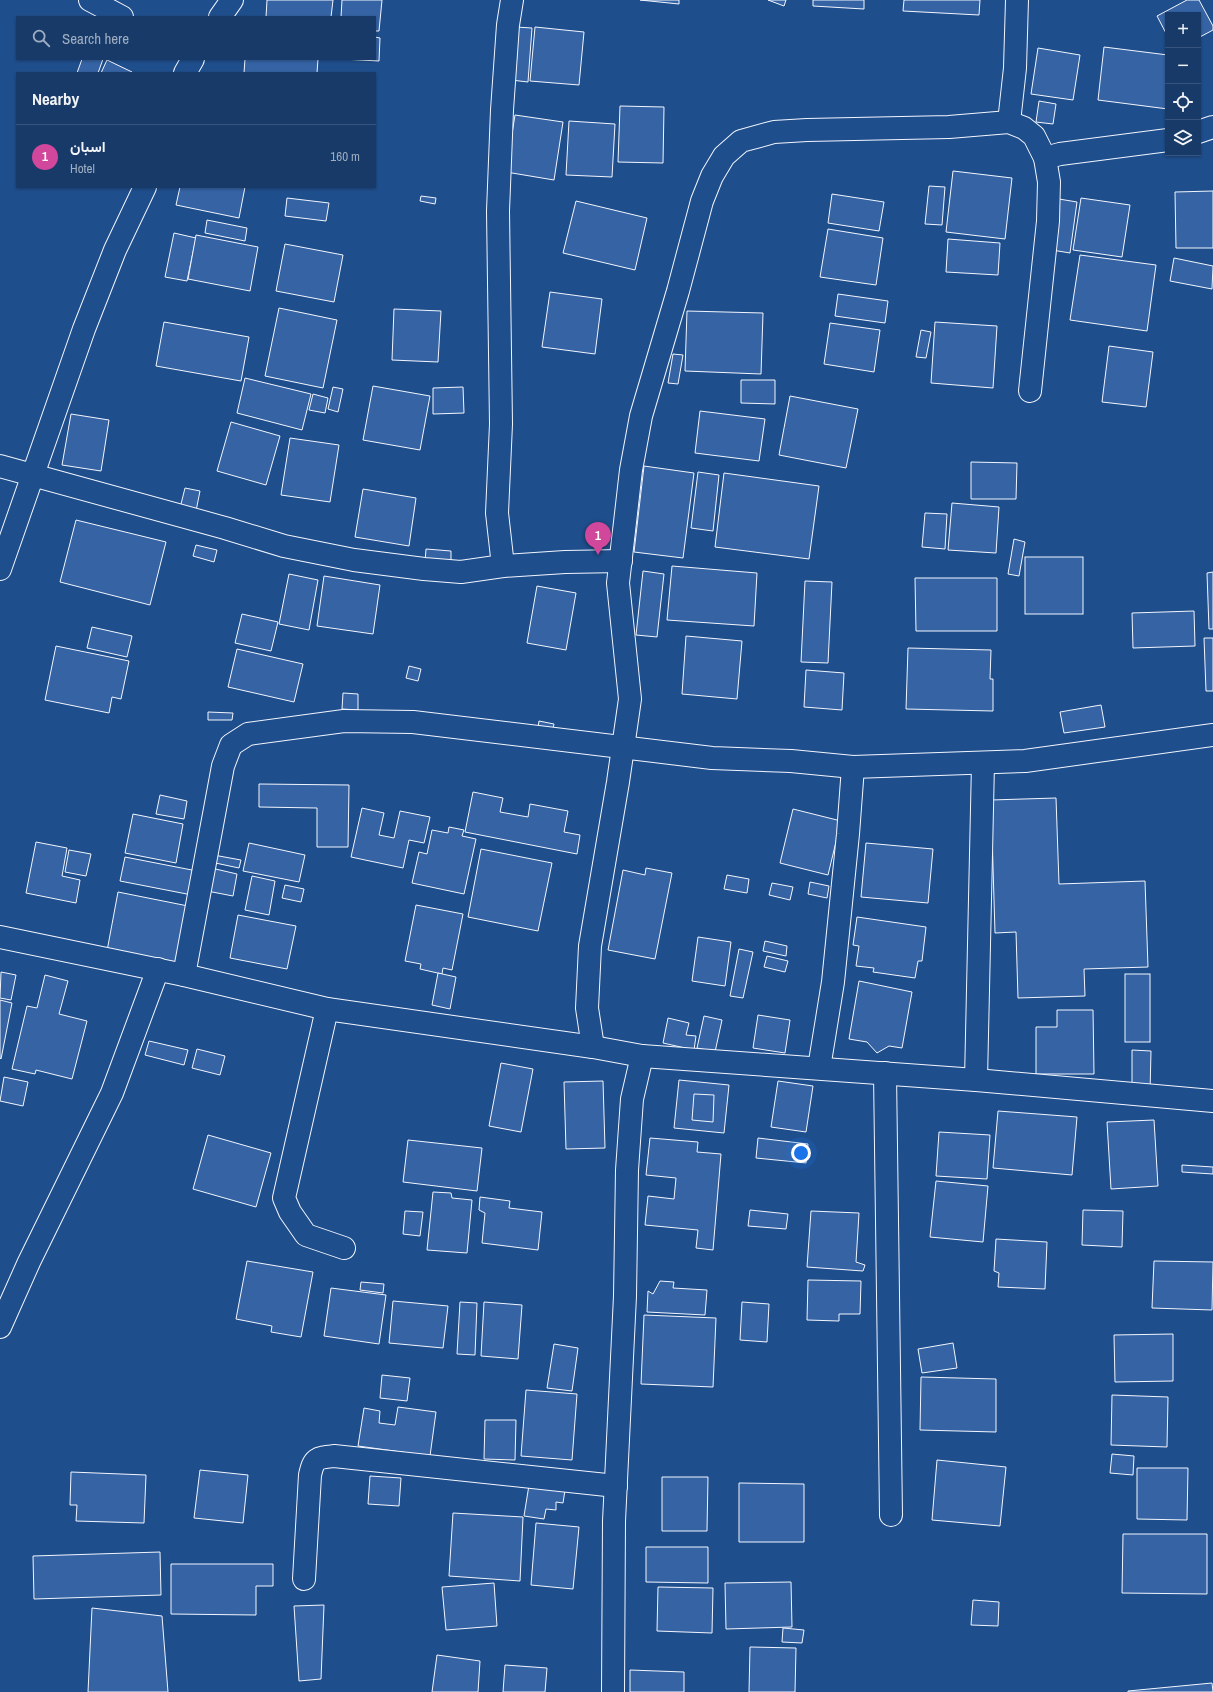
<!DOCTYPE html>
<meta charset="utf-8">
<style>
:root{--surface:#173a69;--page:#20416f;--text:#f1f3f6;--muted:#9eadc0;--line:#36547d;--accent:#e69b98}
body{margin:0;font-family:"Archivo Narrow",Vazirmatn,sans-serif;background:var(--page);color:var(--text)}
.controls{position:absolute;right:12px;top:12px;display:grid;overflow:hidden;border-radius:0px;box-shadow:0 1px 3px #0004}
.controls button{width:36px;height:36px;display:grid;place-items:center;padding:0;border:0;border-bottom:1px solid var(--line);background:var(--surface);color:var(--text);font:20px sans-serif}
.you{position:absolute;left:801px;top:1153px;width:14px;height:14px;margin:-10px;border:3px solid #fff;border-radius:50%;background:#1a73e8;box-shadow:0 0 0 6px #1a73e833}
.badge{display:grid;place-items:center;width:26px;height:26px;border-radius:50%;background:var(--accent);color:#fff;font-size:13px;font-weight:700}
.pin{position:absolute;translate:-50% -33px;filter:drop-shadow(0 1px 2px #0008)}
.pin::after{content:'';position:absolute;top:21px;width:14px;height:12px;background:inherit;clip-path:polygon(0 0,100% 0,50% 100%)}
.list{margin:0;padding:0;list-style:none}
h2{display:flex;justify-content:space-between;align-items:center;height:52px;margin:0;padding:0 16px;font-size:17px}
h2 small{font-size:13px;font-weight:400;color:var(--muted)}
.list li{display:grid;grid-template-columns:26px 1fr auto;gap:12px;align-items:center;box-sizing:border-box;height:64px;padding:0 16px;border-top:1px solid var(--line)}
.list b{display:block;font-size:15px;white-space:nowrap}
.list p{margin:0;font-size:13px;white-space:nowrap;color:var(--muted)}
.list em{font-size:13px;font-style:normal;color:var(--muted)}
.icon{flex:none;width:22px;height:22px;fill:none;stroke:currentColor;stroke-width:2;stroke-linecap:round;stroke-linejoin:round}
.map{position:relative;flex:none;width:1213px;height:1692px;overflow:hidden}
.search{position:absolute;background:var(--surface);box-shadow:0 1px 3px #0004;left:16px;top:16px;width:360px;height:44px;display:flex;align-items:center;gap:10px;box-sizing:border-box;padding:0 14px;border-radius:0px;color:var(--muted);font-size:15px}
.panel{position:absolute;background:var(--surface);box-shadow:0 1px 3px #0004;left:16px;top:72px;width:360px;height:116px;border-radius:0px}
.map>svg:first-child{display:block}
.building{fill:#3563a3;stroke:#f2f6ff}
.lines{fill:none;stroke-linecap:round;stroke-linejoin:round}
.minor-casing{stroke:#f2f6ff;stroke-width:24}
.minor{stroke:#1f4e8c;stroke-width:22}
</style>
<div class="map">
<svg width="1213" height="1692" viewBox="0 0 1213 1692">
<rect width="100%" height="100%" fill="#1f4e8c"/>
<g class="building">
<path d="M 267,0 L 333,0 L 331,17 L 266,17 Z"/>
<path d="M 342,0 L 382,0 L 379,31 L 375,31 L 375,17 L 341,17 Z"/>
<path d="M 640,0 L 679,0 L 679,4 Z"/>
<path d="M 768,0 L 786,0 L 784,6 Z"/>
<path d="M 813,0 L 864,0 L 864,9 L 813,6 Z"/>
<path d="M 904,0 L 980,0 L 979,15 L 903,11 Z"/>
<path d="M 1187,0 L 1199,0 L 1213,26 L 1213,30 L 1198,38 L 1198,15 L 1168,15 L 1168,37 L 1157,16 Z"/>
<path d="M 516,27 L 532,28 L 528,82 L 511,80 Z"/>
<path d="M 535,27 L 584,32 L 579,85 L 530,81 Z"/>
<path d="M 375,37 L 380,38 L 379,61 L 342,59 L 375,59 Z"/>
<path d="M 1104,47 L 1168,55 L 1168,109 L 1098,100 Z"/>
<path d="M 1038,48 L 1080,55 L 1073,100 L 1031,94 Z"/>
<path d="M 82,59 L 103,59 L 98,73 L 77,73 Z"/>
<path d="M 245,59 L 318,59 L 317,73 L 244,73 Z"/>
<path d="M 107,60 L 132,72 L 132,73 L 101,73 Z"/>
<path d="M 1039,101 L 1056,104 L 1053,124 L 1036,122 Z"/>
<path d="M 620,106 L 664,107 L 663,163 L 618,162 Z"/>
<path d="M 515,115 L 563,122 L 554,180 L 506,172 Z"/>
<path d="M 569,121 L 615,124 L 612,177 L 566,175 Z"/>
<path d="M 953,171 L 1012,178 L 1005,239 L 946,232 Z"/>
<path d="M 929,186 L 945,187 L 942,225 L 925,224 Z"/>
<path d="M 180,187 L 245,187 L 239,218 L 176,205 Z"/>
<path d="M 1213,191 L 1213,248 L 1176,248 L 1175,192 Z"/>
<path d="M 832,194 L 884,202 L 879,231 L 828,223 Z"/>
<path d="M 421,196 L 436,198 L 435,204 L 420,201 Z"/>
<path d="M 287,198 L 329,203 L 326,221 L 285,216 Z"/>
<path d="M 1081,198 L 1130,205 L 1122,257 L 1073,250 Z"/>
<path d="M 1059,199 L 1077,202 L 1070,253 L 1052,250 Z"/>
<path d="M 576,201 L 647,218 L 635,270 L 563,253 Z"/>
<path d="M 207,220 L 247,228 L 245,241 L 205,233 Z"/>
<path d="M 828,229 L 883,238 L 876,285 L 820,277 Z"/>
<path d="M 174,233 L 196,238 L 187,281 L 165,277 Z"/>
<path d="M 196,235 L 258,247 L 250,291 L 188,279 Z"/>
<path d="M 948,239 L 1000,243 L 998,275 L 946,272 Z"/>
<path d="M 285,244 L 343,255 L 334,302 L 276,291 Z"/>
<path d="M 1080,255 L 1156,265 L 1147,331 L 1070,320 Z"/>
<path d="M 1174,258 L 1213,266 L 1212,289 L 1170,281 Z"/>
<path d="M 550,292 L 602,299 L 595,354 L 542,347 Z"/>
<path d="M 838,294 L 888,301 L 885,323 L 835,316 Z"/>
<path d="M 279,308 L 337,320 L 323,388 L 265,376 Z"/>
<path d="M 394,309 L 441,311 L 438,362 L 392,360 Z"/>
<path d="M 687,311 L 763,313 L 761,374 L 685,371 Z"/>
<path d="M 164,322 L 249,337 L 241,381 L 156,366 Z"/>
<path d="M 935,322 L 997,326 L 993,388 L 931,383 Z"/>
<path d="M 830,323 L 880,330 L 874,372 L 824,364 Z"/>
<path d="M 921,330 L 931,332 L 926,358 L 916,357 Z"/>
<path d="M 1109,346 L 1153,352 L 1146,407 L 1102,402 Z"/>
<path d="M 673,354 L 683,355 L 678,384 L 668,383 Z"/>
<path d="M 245,378 L 311,394 L 302,430 L 237,413 Z"/>
<path d="M 741,380 L 775,380 L 775,404 L 741,403 Z"/>
<path d="M 373,386 L 430,396 L 420,450 L 363,440 Z"/>
<path d="M 333,387 L 343,389 L 338,412 L 328,409 Z"/>
<path d="M 463,387 L 464,413 L 433,414 L 433,388 Z"/>
<path d="M 313,394 L 328,398 L 325,413 L 309,410 Z"/>
<path d="M 790,396 L 858,409 L 846,468 L 779,455 Z"/>
<path d="M 700,411 L 765,419 L 759,461 L 695,453 Z"/>
<path d="M 71,414 L 109,420 L 101,471 L 62,465 Z"/>
<path d="M 231,422 L 280,436 L 266,485 L 217,471 Z"/>
<path d="M 290,438 L 339,445 L 330,502 L 281,495 Z"/>
<path d="M 971,462 L 1017,463 L 1016,499 L 971,499 Z"/>
<path d="M 644,466 L 694,473 L 683,558 L 634,552 Z"/>
<path d="M 698,472 L 719,475 L 713,531 L 691,528 Z"/>
<path d="M 724,473 L 819,486 L 809,559 L 715,547 Z"/>
<path d="M 185,488 L 200,491 L 196,511 L 180,508 Z"/>
<path d="M 363,489 L 416,498 L 409,546 L 355,537 Z"/>
<path d="M 952,503 L 999,507 L 996,553 L 948,550 Z"/>
<path d="M 925,513 L 947,514 L 945,549 L 922,547 Z"/>
<path d="M 76,520 L 166,542 L 150,605 L 60,582 Z"/>
<path d="M 1014,539 L 1025,542 L 1019,576 L 1008,574 Z"/>
<path d="M 196,545 L 217,550 L 214,562 L 193,556 Z"/>
<path d="M 426,549 L 451,551 L 451,565 L 425,563 Z"/>
<rect x="1025" y="557" width="58" height="57"/>
<path d="M 672,566 L 757,573 L 754,626 L 667,620 Z"/>
<path d="M 643,571 L 664,574 L 657,637 L 636,635 Z"/>
<path d="M 1213,572 L 1213,629 L 1209,629 L 1207,573 Z"/>
<path d="M 289,574 L 318,580 L 309,630 L 279,624 Z"/>
<path d="M 324,576 L 380,585 L 373,634 L 317,626 Z"/>
<path d="M 915,578 L 997,578 L 997,631 L 916,631 Z"/>
<path d="M 805,581 L 832,582 L 828,663 L 801,662 Z"/>
<path d="M 537,586 L 576,593 L 566,650 L 527,643 Z"/>
<path d="M 1194,611 L 1195,646 L 1133,648 L 1132,613 Z"/>
<path d="M 242,614 L 278,622 L 271,651 L 235,643 Z"/>
<path d="M 92,627 L 132,636 L 127,657 L 87,648 Z"/>
<path d="M 686,636 L 742,641 L 737,699 L 682,694 Z"/>
<path d="M 1204,638 L 1213,638 L 1213,691 L 1206,691 Z"/>
<path d="M 56,646 L 129,661 L 121,699 L 112,697 L 109,713 L 45,700 Z"/>
<path d="M 908,648 L 991,650 L 990,679 L 993,679 L 993,711 L 906,709 Z"/>
<path d="M 237,649 L 303,664 L 294,702 L 228,687 Z"/>
<path d="M 409,666 L 421,669 L 418,681 L 406,678 Z"/>
<path d="M 806,670 L 844,673 L 842,710 L 804,707 Z"/>
<path d="M 343,693 L 358,694 L 358,710 L 342,709 Z"/>
<path d="M 1101,705 L 1105,727 L 1064,733 L 1060,712 Z"/>
<path d="M 208,712 L 233,713 L 232,720 L 208,720 Z"/>
<path d="M 539,721 L 554,724 L 551,736 L 537,734 Z"/>
<path d="M 259,784 L 349,785 L 348,847 L 317,847 L 317,808 L 259,807 Z"/>
<path d="M 473,792 L 503,798 L 500,812 L 528,817 L 530,804 L 568,811 L 564,832 L 580,835 L 577,854 L 465,832 Z"/>
<path d="M 160,795 L 187,801 L 184,819 L 156,814 Z"/>
<path d="M 1056,798 L 1059,884 L 1145,881 L 1148,967 L 1084,969 L 1085,996 L 1018,998 L 1016,932 L 995,933 L 991,800 Z"/>
<path d="M 362,808 L 384,813 L 379,835 L 394,838 L 400,811 L 430,817 L 424,843 L 409,840 L 403,868 L 351,857 Z"/>
<path d="M 793,809 L 841,821 L 828,875 L 780,863 Z"/>
<path d="M 133,814 L 183,824 L 176,863 L 125,853 Z"/>
<path d="M 449,827 L 464,830 L 462,836 L 476,839 L 464,894 L 412,883 L 419,852 L 427,854 L 432,830 L 448,833 Z"/>
<path d="M 36,842 L 67,848 L 62,876 L 80,880 L 76,903 L 26,893 Z"/>
<path d="M 249,843 L 305,855 L 299,882 L 243,871 Z"/>
<path d="M 866,843 L 933,849 L 928,903 L 861,897 Z"/>
<path d="M 481,849 L 552,863 L 538,931 L 468,917 Z"/>
<path d="M 69,850 L 91,854 L 86,876 L 65,872 Z"/>
<path d="M 208,854 L 241,860 L 239,868 L 206,861 Z"/>
<path d="M 125,857 L 197,871 L 192,895 L 120,881 Z"/>
<path d="M 207,867 L 237,874 L 233,896 L 202,890 Z"/>
<path d="M 646,868 L 672,873 L 655,959 L 608,950 L 623,870 L 645,875 Z"/>
<path d="M 727,875 L 749,879 L 747,893 L 724,889 Z"/>
<path d="M 252,876 L 275,881 L 269,915 L 245,910 Z"/>
<path d="M 810,882 L 829,886 L 827,898 L 808,894 Z"/>
<path d="M 772,883 L 793,887 L 790,900 L 769,895 Z"/>
<path d="M 285,885 L 304,889 L 301,902 L 282,898 Z"/>
<path d="M 118,892 L 193,907 L 181,965 L 107,951 Z"/>
<path d="M 416,905 L 463,914 L 452,970 L 443,968 L 442,974 L 420,969 L 421,964 L 405,961 Z"/>
<path d="M 238,915 L 296,926 L 287,969 L 230,958 Z"/>
<path d="M 857,917 L 926,927 L 922,961 L 918,961 L 915,978 L 873,972 L 874,968 L 856,966 L 859,946 L 853,945 Z"/>
<path d="M 698,937 L 731,942 L 725,986 L 692,981 Z"/>
<path d="M 765,941 L 787,946 L 786,956 L 763,951 Z"/>
<path d="M 739,949 L 753,952 L 743,998 L 730,996 Z"/>
<path d="M 767,956 L 788,961 L 785,972 L 764,967 Z"/>
<path d="M 1,972 L 16,975 L 11,1000 L 0,998 Z"/>
<path d="M 438,973 L 456,977 L 450,1009 L 432,1005 Z"/>
<rect x="1125" y="974" width="25" height="68"/>
<path d="M 45,975 L 68,981 L 59,1014 L 87,1021 L 72,1079 L 36,1070 L 35,1074 L 12,1069 L 27,1006 L 37,1008 Z"/>
<path d="M 859,981 L 912,992 L 902,1048 L 889,1046 L 877,1053 L 867,1042 L 849,1039 Z"/>
<path d="M 0,1000 L 12,1003 L 1,1059 L 0,1058 Z"/>
<path d="M 1057,1010 L 1093,1010 L 1094,1074 L 1036,1074 L 1036,1027 L 1057,1027 Z"/>
<path d="M 758,1015 L 790,1020 L 785,1053 L 753,1048 Z"/>
<path d="M 704,1016 L 722,1020 L 715,1052 L 697,1048 Z"/>
<path d="M 668,1018 L 689,1023 L 686,1035 L 696,1036 L 694,1050 L 663,1043 Z"/>
<path d="M 149,1041 L 188,1050 L 184,1065 L 145,1055 Z"/>
<path d="M 197,1049 L 225,1056 L 220,1075 L 192,1068 Z"/>
<path d="M 1132,1050 L 1151,1051 L 1150,1092 L 1132,1091 Z"/>
<path d="M 501,1063 L 533,1069 L 521,1132 L 489,1126 Z"/>
<path d="M 4,1077 L 28,1082 L 23,1106 L 0,1101 Z"/>
<path d="M 679,1080 L 729,1085 L 724,1133 L 674,1128 Z"/>
<path d="M 603,1081 L 605,1148 L 566,1149 L 564,1082 Z"/>
<path d="M 778,1081 L 813,1086 L 806,1132 L 771,1127 Z"/>
<path d="M 694,1094 L 714,1095 L 713,1122 L 692,1120 Z"/>
<path d="M 998,1111 L 1077,1117 L 1072,1175 L 993,1168 Z"/>
<path d="M 1154,1120 L 1158,1186 L 1111,1189 L 1107,1122 Z"/>
<path d="M 939,1132 L 990,1135 L 987,1179 L 936,1176 Z"/>
<path d="M 208,1135 L 271,1153 L 256,1207 L 193,1189 Z"/>
<path d="M 650,1138 L 698,1142 L 697,1152 L 721,1154 L 713,1250 L 696,1248 L 698,1230 L 645,1225 L 648,1196 L 674,1199 L 676,1178 L 646,1175 Z"/>
<path d="M 758,1138 L 808,1144 L 806,1163 L 756,1158 Z"/>
<path d="M 408,1140 L 482,1148 L 477,1191 L 403,1182 Z"/>
<path d="M 1182,1165 L 1213,1167 L 1213,1174 L 1182,1172 Z"/>
<path d="M 936,1181 L 988,1186 L 983,1242 L 930,1237 Z"/>
<path d="M 433,1192 L 451,1193 L 452,1198 L 472,1200 L 467,1253 L 427,1250 Z"/>
<path d="M 480,1197 L 510,1201 L 509,1208 L 542,1212 L 538,1250 L 482,1243 L 485,1213 L 479,1210 Z"/>
<path d="M 750,1210 L 788,1214 L 786,1229 L 748,1226 Z"/>
<path d="M 1083,1210 L 1123,1211 L 1122,1247 L 1082,1245 Z"/>
<path d="M 405,1211 L 423,1212 L 420,1236 L 403,1234 Z"/>
<path d="M 811,1211 L 859,1213 L 856,1262 L 865,1265 L 863,1271 L 807,1267 Z"/>
<path d="M 996,1239 L 1047,1242 L 1045,1289 L 998,1287 L 999,1273 L 994,1271 Z"/>
<path d="M 247,1261 L 313,1272 L 301,1337 L 271,1332 L 272,1326 L 236,1319 Z"/>
<path d="M 1154,1261 L 1213,1262 L 1212,1310 L 1152,1308 Z"/>
<path d="M 808,1280 L 861,1281 L 860,1314 L 839,1314 L 839,1321 L 807,1320 Z"/>
<path d="M 660,1281 L 674,1282 L 673,1288 L 707,1290 L 705,1315 L 647,1312 L 648,1291 L 653,1294 Z"/>
<path d="M 361,1282 L 384,1284 L 383,1293 L 360,1290 Z"/>
<path d="M 331,1288 L 386,1295 L 379,1344 L 324,1336 Z"/>
<path d="M 393,1301 L 448,1306 L 443,1348 L 389,1343 Z"/>
<path d="M 460,1302 L 477,1303 L 475,1355 L 457,1354 Z"/>
<path d="M 484,1302 L 522,1305 L 518,1359 L 481,1356 Z"/>
<path d="M 742,1302 L 769,1304 L 767,1342 L 740,1340 Z"/>
<path d="M 644,1315 L 716,1318 L 713,1387 L 641,1384 Z"/>
<path d="M 1173,1334 L 1173,1381 L 1115,1382 L 1114,1335 Z"/>
<path d="M 953,1343 L 957,1368 L 922,1373 L 918,1349 Z"/>
<path d="M 554,1344 L 578,1348 L 572,1391 L 547,1388 Z"/>
<path d="M 382,1375 L 410,1378 L 407,1401 L 380,1398 Z"/>
<path d="M 921,1377 L 996,1379 L 996,1432 L 920,1430 Z"/>
<path d="M 526,1390 L 577,1394 L 572,1460 L 521,1456 Z"/>
<path d="M 1112,1395 L 1168,1397 L 1167,1447 L 1111,1445 Z"/>
<path d="M 398,1407 L 436,1412 L 430,1456 L 358,1446 L 364,1408 L 380,1411 L 379,1423 L 395,1425 Z"/>
<path d="M 485,1420 L 516,1420 L 515,1460 L 484,1459 Z"/>
<path d="M 1112,1454 L 1134,1456 L 1133,1475 L 1110,1473 Z"/>
<path d="M 937,1460 L 1006,1467 L 1000,1526 L 932,1520 Z"/>
<path d="M 1137,1468 L 1188,1468 L 1187,1520 L 1137,1519 Z"/>
<path d="M 200,1470 L 248,1475 L 243,1523 L 194,1518 Z"/>
<path d="M 71,1472 L 146,1475 L 144,1523 L 76,1521 L 77,1505 L 70,1505 Z"/>
<path d="M 370,1476 L 401,1478 L 399,1506 L 368,1504 Z"/>
<path d="M 662,1477 L 708,1477 L 707,1531 L 662,1531 Z"/>
<path d="M 739,1483 L 804,1484 L 804,1542 L 739,1542 Z"/>
<path d="M 529,1485 L 565,1490 L 563,1503 L 556,1502 L 556,1510 L 546,1509 L 544,1519 L 524,1516 Z"/>
<path d="M 453,1513 L 523,1517 L 520,1581 L 449,1576 Z"/>
<path d="M 536,1523 L 579,1527 L 573,1589 L 531,1585 Z"/>
<path d="M 1123,1534 L 1207,1534 L 1207,1594 L 1122,1593 Z"/>
<path d="M 646,1547 L 708,1547 L 708,1583 L 646,1582 Z"/>
<path d="M 160,1552 L 161,1595 L 34,1599 L 33,1556 Z"/>
<path d="M 171,1564 L 273,1564 L 273,1586 L 256,1586 L 256,1615 L 171,1614 Z"/>
<path d="M 791,1582 L 792,1627 L 726,1629 L 725,1583 Z"/>
<path d="M 494,1583 L 497,1626 L 446,1630 L 442,1587 Z"/>
<path d="M 658,1587 L 713,1588 L 712,1633 L 657,1631 Z"/>
<path d="M 973,1600 L 999,1602 L 998,1626 L 971,1625 Z"/>
<path d="M 324,1605 L 321,1679 L 299,1681 L 294,1606 Z"/>
<path d="M 92,1608 L 162,1616 L 168,1692 L 88,1692 Z"/>
<path d="M 783,1628 L 804,1630 L 802,1643 L 782,1642 Z"/>
<path d="M 750,1647 L 796,1648 L 795,1692 L 749,1692 Z"/>
<path d="M 437,1655 L 480,1661 L 478,1692 L 432,1692 Z"/>
<path d="M 505,1665 L 547,1668 L 545,1692 L 503,1692 Z"/>
<path d="M 630,1670 L 684,1672 L 684,1692 L 630,1692 Z"/>
<path d="M 1212,1683 L 1213,1692 L 1128,1692 L 1128,1691 Z"/>
</g>
<g class="lines">
<g class="minor-casing">
<g id="minor">
<path d="M 90,0 L 122,17"/>
<path d="M 220,17 L 232,0"/>
<path d="M 185,73 L 193,59"/>
<path d="M 1009,122 L 1015,68 L 1017,0"/>
<path d="M 1198,132 L 1213,127"/>
<path d="M 1030,391 L 1048,221 L 1049,182 L 1045,158 L 1060,154 L 1168,140"/>
<path d="M 0,466 L 225,528 L 284,546 L 354,560 L 424,569 L 461,572 L 503,566 L 565,562 L 621,561"/>
<path d="M 503,566 L 497,513 L 501,424 L 498,211 L 502,110 L 508,25 L 512,0"/>
<path d="M 0,569 L 84,329 L 115,250 L 145,187"/>
<path d="M 0,937 L 184,975 L 327,1009 L 593,1047 L 642,1056 L 976,1080 L 1213,1101"/>
<path d="M 184,975 L 223,766 L 231,745 L 248,734 L 344,721 L 413,722 L 712,758 L 791,761 L 853,767 L 1025,761 L 1213,735"/>
<path d="M 327,1009 L 284,1198 L 290,1212 L 306,1235 L 344,1248"/>
<path d="M 593,1047 L 587,1008 L 590,946 L 618,782 L 630,699 L 618,583 L 631,470 L 641,416 L 678,291 L 702,201 L 712,176 L 724,156 L 741,141 L 774,132 L 807,130 L 949,127 L 1009,122 L 1024,128 L 1034,136 L 1045,158"/>
<path d="M 819,1068 L 833,982 L 848,834 L 853,767"/>
<path d="M 885,1073 L 891,1515"/>
<path d="M 976,1080 L 983,763"/>
<path d="M 0,1327 L 29,1262 L 112,1093 L 158,969"/>
<path d="M 304,1579 L 310,1475 C 314,1458 316,1458 334,1456 L 616,1486"/>
<path d="M 613,1692 L 614,1521 L 625,1296 L 627,1170 L 632,1099 L 642,1056"/>
</g>
</g>
<use href="#minor" class="minor"/>
</g>
</svg>
<div class="controls">
<button>+</button>
<button>−</button>
<button><svg class="icon" aria-label="locate" viewBox="0 0 24 24"><circle cx="12" cy="12" r="6"/><path d="M12 2v4M12 18v4M2 12h4M18 12h4"/></svg></button>
<button><svg class="icon" aria-label="layers" viewBox="0 0 24 24"><path d="M12 4l9 5-9 5-9-5zM3 14l9 5 9-5"/></svg></button>
</div>
<div class="you"></div>
<div class="pin badge" style="left:598px;top:555px;background:#d1479c">1</div>
<div class="search"><svg class="icon" aria-label="search" viewBox="0 0 24 24"><circle cx="10" cy="10" r="6"/><path d="M15 15l6 6"/></svg>Search here</div>
<section class="panel">
<h2>Nearby<small></small></h2>
<ul class="list">
<li><span class="badge" style="background:#d1479c">1</span><div><b>اسبان</b><p>Hotel</p></div><em>160 m</em></li>
</ul>
</section>
</div>
